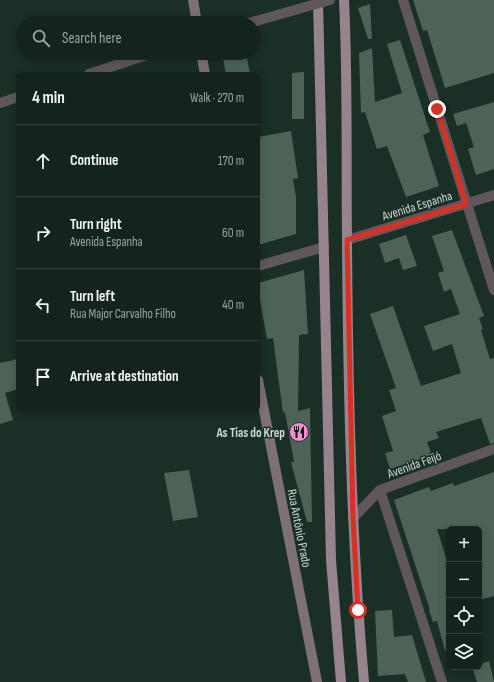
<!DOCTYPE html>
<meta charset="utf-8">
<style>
:root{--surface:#14231c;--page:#1d2b25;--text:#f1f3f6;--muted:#9da4a3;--line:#33403b}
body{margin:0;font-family:"Sofia Sans Condensed",sans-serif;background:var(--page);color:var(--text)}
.controls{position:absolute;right:12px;bottom:12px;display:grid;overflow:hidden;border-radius:6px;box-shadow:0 2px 10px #0003}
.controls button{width:36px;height:36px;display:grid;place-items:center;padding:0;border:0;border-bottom:1px solid var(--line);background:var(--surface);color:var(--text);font:20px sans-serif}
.stop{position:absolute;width:12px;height:12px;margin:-9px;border:3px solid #d93025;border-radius:50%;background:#fff}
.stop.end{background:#d93025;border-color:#fff;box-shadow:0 1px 4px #0008}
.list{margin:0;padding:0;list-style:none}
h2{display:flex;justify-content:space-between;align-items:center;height:52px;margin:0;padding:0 16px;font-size:17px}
h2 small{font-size:13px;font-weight:400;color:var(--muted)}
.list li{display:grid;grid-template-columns:26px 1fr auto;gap:12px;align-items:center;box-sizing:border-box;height:72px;padding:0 16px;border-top:1px solid var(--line)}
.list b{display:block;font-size:15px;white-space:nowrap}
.list p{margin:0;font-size:13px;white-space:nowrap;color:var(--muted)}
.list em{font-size:13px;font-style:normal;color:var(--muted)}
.icon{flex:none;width:22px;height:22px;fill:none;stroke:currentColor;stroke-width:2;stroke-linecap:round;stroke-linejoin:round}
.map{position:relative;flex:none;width:494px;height:682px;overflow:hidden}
.search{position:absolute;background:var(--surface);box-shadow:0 2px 10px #0003;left:16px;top:16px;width:244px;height:44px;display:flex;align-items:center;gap:10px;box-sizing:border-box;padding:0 14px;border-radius:22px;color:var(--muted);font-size:15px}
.panel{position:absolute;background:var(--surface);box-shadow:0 2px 10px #0003;left:16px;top:72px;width:244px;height:340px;border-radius:6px}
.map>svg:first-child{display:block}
.building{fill:#4d6358}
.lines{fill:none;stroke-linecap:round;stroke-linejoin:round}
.minor{stroke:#60575c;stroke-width:10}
.secondary{stroke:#7f7078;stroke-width:10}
.primary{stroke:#96838e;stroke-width:10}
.minor-bridge{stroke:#60575c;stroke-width:10}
.route{stroke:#d93025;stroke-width:5}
.labels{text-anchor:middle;stroke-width:3;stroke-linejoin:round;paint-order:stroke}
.street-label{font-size:13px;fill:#cdd9d3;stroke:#1a2f25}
.poi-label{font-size:13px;font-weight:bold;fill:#cdd9d3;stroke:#1a2f25;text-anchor:end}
</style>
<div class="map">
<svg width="494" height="682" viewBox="0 0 494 682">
<rect width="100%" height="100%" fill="#1a2f25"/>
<g class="building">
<path d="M 413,0 L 494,0 L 494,73 L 445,88 L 427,30 L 423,31 Z"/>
<path d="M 370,4 L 372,39 L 368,39 L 358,8 Z"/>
<path d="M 400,40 L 430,132 L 423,135 L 439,186 L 406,197 L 387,146 L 377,149 L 365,112 L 361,113 L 359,53 L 372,48 L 375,102 L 402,93 L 387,44 Z"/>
<path d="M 222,53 L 246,53 L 250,74 L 226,74 Z"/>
<path d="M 304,72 L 304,119 L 292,119 L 292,73 Z"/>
<path d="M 494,102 L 494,169 L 476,175 L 468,149 L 474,147 L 466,123 L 457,126 L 453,114 Z"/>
<path d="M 291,131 L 298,178 L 293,179 L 296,197 L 296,234 L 258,245 L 258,137 Z"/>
<path d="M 452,230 L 484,316 L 479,318 L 483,329 L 481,330 L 490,359 L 494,358 L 494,443 L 490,444 L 481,418 L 436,432 L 439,438 L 427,442 L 432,455 L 390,469 L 385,453 L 393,451 L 382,416 L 396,411 L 389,390 L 396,388 L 370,314 L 393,306 L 421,386 L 461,373 L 452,344 L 433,351 L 424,326 L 460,314 L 451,289 L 444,292 L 438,273 L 444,271 L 432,236 Z"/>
<path d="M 406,235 L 417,266 L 403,270 L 399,258 L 385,263 L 379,244 Z"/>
<path d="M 304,270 L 308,334 L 299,335 L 298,411 L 310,408 L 312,522 L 307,522 L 291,462 L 294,462 L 285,412 L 283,413 L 273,338 L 267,339 L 258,288 L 258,283 Z"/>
<path d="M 18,359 L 18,389 L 5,393 L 13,420 L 0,424 L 0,363 Z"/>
<path d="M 189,470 L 198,517 L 173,521 L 164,473 Z"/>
<path d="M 494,472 L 494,596 L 479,600 L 479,529 L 437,529 L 449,567 L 449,650 L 445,651 L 437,621 L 433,622 L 429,610 L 430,610 L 394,500 L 429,487 L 431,491 L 453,483 L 454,486 Z"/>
<path d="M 392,610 L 394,637 L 412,635 L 426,682 L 408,682 L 405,674 L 378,676 L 375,611 Z"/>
<path d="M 489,661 L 494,682 L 477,682 L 472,667 L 479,667 L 479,665 Z"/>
</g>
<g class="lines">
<g class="minor">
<path d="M 403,0 L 494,290"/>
<path d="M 89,74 L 153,53"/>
<path d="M 0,103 L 18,97"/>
<path d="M 347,240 L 494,195"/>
<path d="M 258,266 L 324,247"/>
<path d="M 380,490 L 442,682"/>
<path d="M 353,518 L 380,490 L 494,449"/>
</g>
<g class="secondary">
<path d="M 193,0 L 197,23"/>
<path d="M 201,53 L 205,74"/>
<path d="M 258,380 L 317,682"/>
</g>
<g class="primary">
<path d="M 318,0 L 331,560 L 341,682"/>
<path d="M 344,0 C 348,80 346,160 347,240 C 348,387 351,535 364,682"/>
</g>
<path class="minor-bridge" d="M 249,23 L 330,0"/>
</g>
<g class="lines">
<path class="route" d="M 358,610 L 353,518 L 347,240 L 466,204 L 437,109"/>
</g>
<defs>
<g id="restaurant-disc" transform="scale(1)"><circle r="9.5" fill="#f690d0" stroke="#1a2f25"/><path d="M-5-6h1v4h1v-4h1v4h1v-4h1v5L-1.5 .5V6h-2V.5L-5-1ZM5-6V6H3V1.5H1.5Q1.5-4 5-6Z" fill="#111"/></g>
</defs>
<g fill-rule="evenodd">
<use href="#restaurant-disc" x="299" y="432"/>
</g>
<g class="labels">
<g class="street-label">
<text transform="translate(417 205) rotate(-17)" y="5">Avenida Espanha</text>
<text transform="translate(414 464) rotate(-20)" y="5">Avenida Feijó</text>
<text transform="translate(300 528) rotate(79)" y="5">Rua Antônio Prado</text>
</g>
<g class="poi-label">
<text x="285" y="437">As Tias do Krep</text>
</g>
</g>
</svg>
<div class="controls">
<button>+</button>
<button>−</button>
<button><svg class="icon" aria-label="locate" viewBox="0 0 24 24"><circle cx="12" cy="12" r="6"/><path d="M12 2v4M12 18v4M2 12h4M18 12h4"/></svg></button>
<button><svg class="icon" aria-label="layers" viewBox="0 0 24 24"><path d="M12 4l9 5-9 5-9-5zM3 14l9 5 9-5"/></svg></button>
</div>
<div class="stop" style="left:358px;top:610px"></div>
<div class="stop end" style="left:437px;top:109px"></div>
<div class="search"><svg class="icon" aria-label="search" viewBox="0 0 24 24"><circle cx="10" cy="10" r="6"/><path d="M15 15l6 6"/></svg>Search here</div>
<section class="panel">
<h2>4 min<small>Walk · 270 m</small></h2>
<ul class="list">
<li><svg class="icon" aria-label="ahead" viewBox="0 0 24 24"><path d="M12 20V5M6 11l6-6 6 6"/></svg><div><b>Continue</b></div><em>170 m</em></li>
<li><svg class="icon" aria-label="right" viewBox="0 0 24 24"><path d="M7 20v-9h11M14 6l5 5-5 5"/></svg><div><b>Turn right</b><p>Avenida Espanha</p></div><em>60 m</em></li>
<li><svg class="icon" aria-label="left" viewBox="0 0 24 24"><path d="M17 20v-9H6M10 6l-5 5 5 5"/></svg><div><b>Turn left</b><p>Rua Major Carvalho Filho</p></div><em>40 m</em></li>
<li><svg class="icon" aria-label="arrive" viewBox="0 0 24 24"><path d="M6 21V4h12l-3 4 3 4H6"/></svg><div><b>Arrive at destination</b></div></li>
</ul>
</section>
</div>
